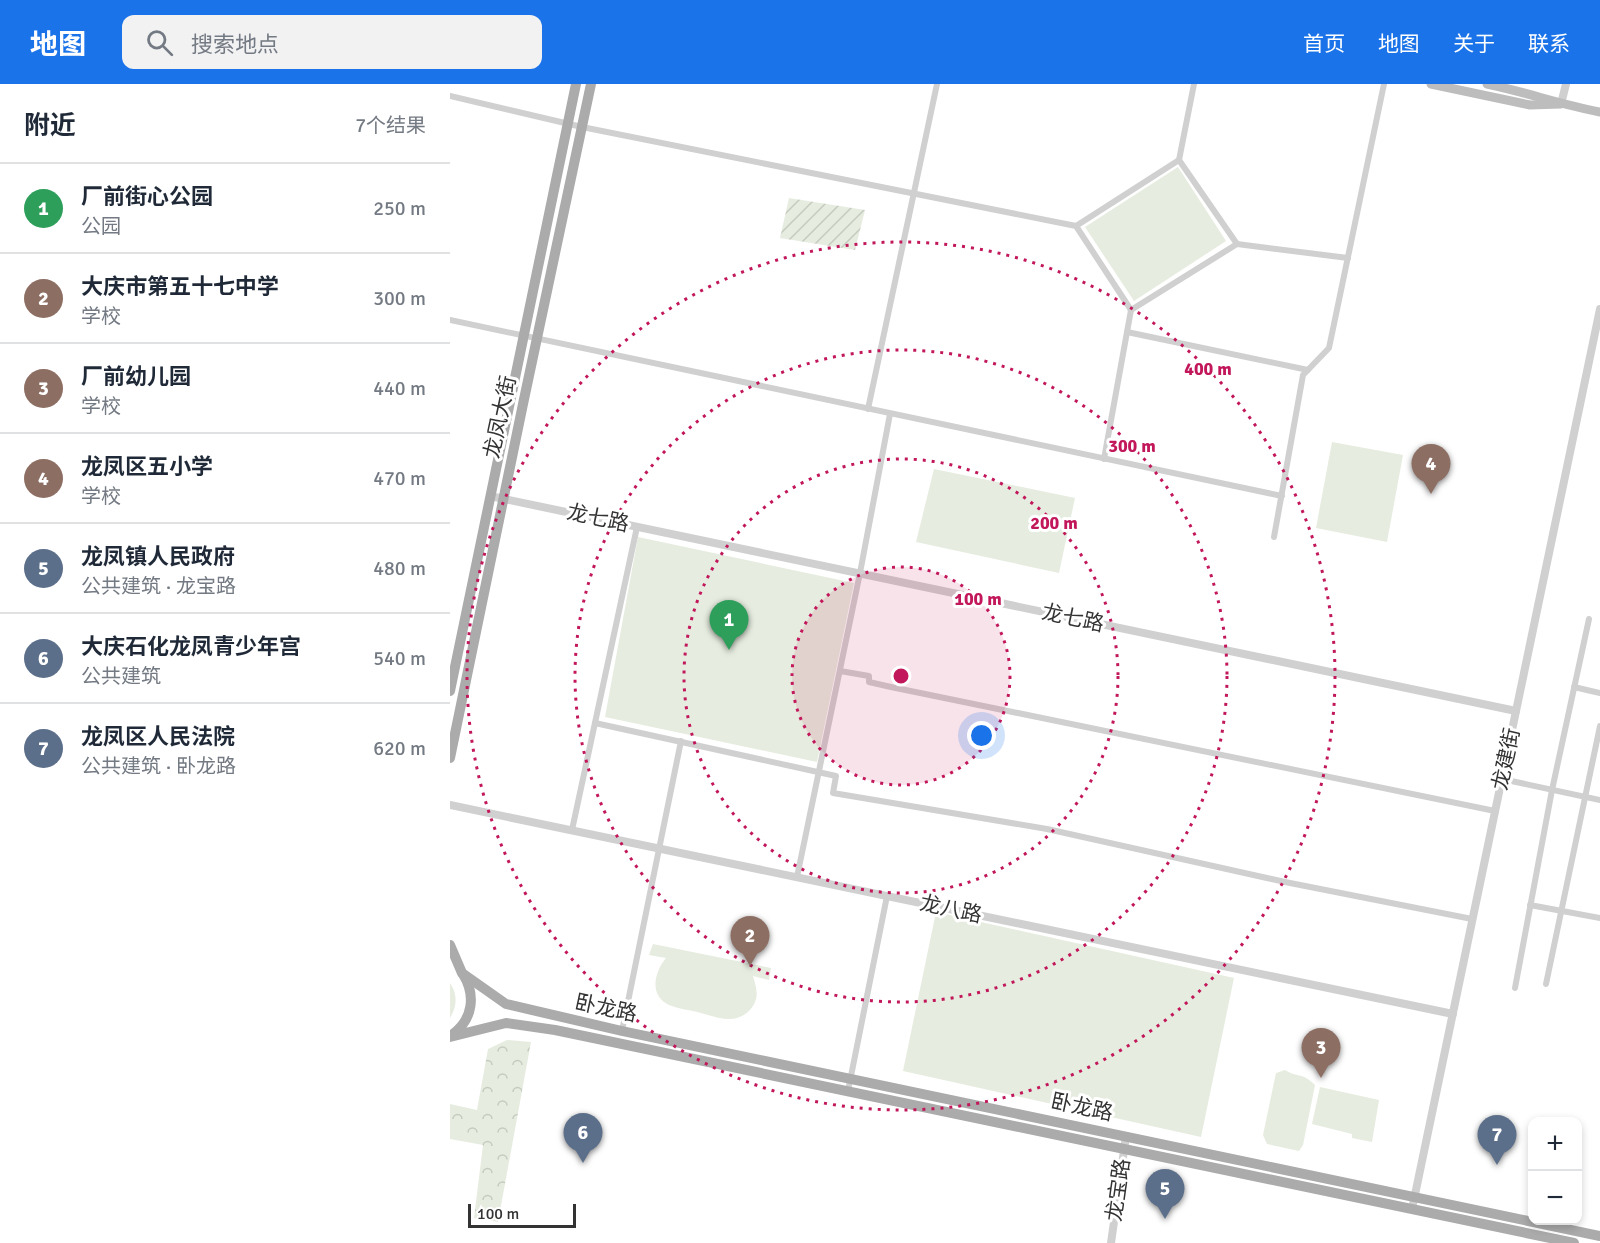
<!DOCTYPE html>
<html lang="zh">
<meta charset="utf-8">
<style>
:root{--surface:#fff;--page:#f2f2f3;--text:#1f2937;--muted:#747a83;--line:#e0e1e3;--accent:#1a73e8}
body{margin:0;font-family:Signika,"Noto Sans SC",sans-serif;background:var(--page);color:var(--text)}
.controls{position:absolute;right:18px;bottom:18px;display:grid;overflow:hidden;border-radius:12px;box-shadow:0 3px 9px #0003}
.controls button{width:54px;height:54px;display:grid;place-items:center;padding:0;border:0;border-bottom:2px solid var(--line);background:var(--surface);color:var(--text);font:30px sans-serif}
.scale{position:absolute;left:18px;bottom:15px;width:108px;box-sizing:border-box;padding-left:6px;border:3px solid #333;border-top:0;font-size:16px;line-height:21px;white-space:nowrap;color:#333;-webkit-text-stroke:4px #fff;paint-order:stroke}
.you{position:absolute;left:532px;top:652px;width:21px;height:21px;margin:-15px;border:4px solid #fff;border-radius:50%;background:#1a73e8;box-shadow:0 0 0 9px #1a73e833}
.badge{display:grid;place-items:center;width:39px;height:39px;border-radius:50%;background:var(--accent);color:#fff;font-size:20px;font-weight:700}
.pin{position:absolute;translate:-50% -50px;filter:drop-shadow(0 2px 3px #0008)}
.pin::after{content:'';position:absolute;top:32px;width:21px;height:18px;background:inherit;clip-path:polygon(0 0,100% 0,50% 100%)}
.list{margin:0;padding:0;list-style:none}
h2{display:flex;justify-content:space-between;align-items:center;height:78px;margin:0;padding:0 24px;font-size:26px}
h2 small{font-size:20px;font-weight:400;color:var(--muted)}
.list li{display:grid;grid-template-columns:39px 1fr auto;gap:18px;align-items:center;box-sizing:border-box;height:90px;padding:0 24px;border-top:2px solid var(--line)}
.list b{display:block;font-size:22px;white-space:nowrap}
.list p{margin:0;font-size:20px;white-space:nowrap;color:var(--muted)}
.list em{font-size:20px;font-style:normal;color:var(--muted)}
.icon{flex:none;width:33px;height:33px;fill:none;stroke:currentColor;stroke-width:2;stroke-linecap:round;stroke-linejoin:round}
.map{position:relative;flex:none;width:1150px;height:1159px;overflow:hidden}
header{display:flex;align-items:center;gap:36px;box-sizing:border-box;height:84px;padding:0 30px;background:var(--accent);color:#fff}
header strong{font-size:28px}
nav{display:flex;gap:33px;margin-inline-start:auto;font-size:21px}
.search{width:420px;height:54px;background:var(--page);display:flex;align-items:center;gap:15px;box-sizing:border-box;padding:0 21px;border-radius:12px;color:var(--muted);font-size:22px}
main{display:flex}
aside{flex:1;background:var(--surface)}
.map>svg:first-child{display:block}
.green{fill:#e6ecdf}
.forest{fill:url(#forest-crowns)}
.garden{fill:url(#garden-furrows)}
.lines{fill:none;stroke-linecap:round;stroke-linejoin:round}
.minor{stroke:#d0d0d0;stroke-width:6}
.tertiary{stroke:#d0d0d0;stroke-width:8}
.secondary{stroke:#bdbdbd;stroke-width:9}
.primary{stroke:#ababab;stroke-width:10}
.ring{fill:none;stroke:#c2185b;stroke-width:3;stroke-dasharray:3 6}
.labels{text-anchor:middle;stroke-width:6;stroke-linejoin:round;paint-order:stroke}
.street-label{font-size:21px;fill:#333;stroke:#fff}
.centre{fill:#c2185b;stroke:#fff;stroke-width:3}
.ring-label{font-size:18px;text-anchor:middle;font-weight:bold;fill:#c2185b;stroke:#fff;stroke-width:6;stroke-linejoin:round;paint-order:stroke}
</style>
<header>
<strong>地图</strong>
<div class="search"><svg class="icon" aria-label="search" viewBox="0 0 24 24"><circle cx="10" cy="10" r="6"/><path d="M15 15l6 6"/></svg>搜索地点</div>
<nav><a>首页</a><a>地图</a><a>关于</a><a>联系</a></nav>
</header>
<main>
<aside>
<h2>附近<small>7个结果</small></h2>
<ul class="list">
<li><span class="badge" style="background:#2e9e5b">1</span><div><b>厂前街心公园</b><p>公园</p></div><em>250 m</em></li>
<li><span class="badge" style="background:#8d6e63">2</span><div><b>大庆市第五十七中学</b><p>学校</p></div><em>300 m</em></li>
<li><span class="badge" style="background:#8d6e63">3</span><div><b>厂前幼儿园</b><p>学校</p></div><em>440 m</em></li>
<li><span class="badge" style="background:#8d6e63">4</span><div><b>龙凤区五小学</b><p>学校</p></div><em>470 m</em></li>
<li><span class="badge" style="background:#5c6f8a">5</span><div><b>龙凤镇人民政府</b><p>公共建筑 · 龙宝路</p></div><em>480 m</em></li>
<li><span class="badge" style="background:#5c6f8a">6</span><div><b>大庆石化龙凤青少年宫</b><p>公共建筑</p></div><em>540 m</em></li>
<li><span class="badge" style="background:#5c6f8a">7</span><div><b>龙凤区人民法院</b><p>公共建筑 · 卧龙路</p></div><em>620 m</em></li>
</ul>
</aside>
<div class="map">
<svg width="1150" height="1159" viewBox="0 0 1150 1159">
<defs>
<pattern id="forest-crowns" width="20" height="18" patternUnits="userSpaceOnUse" patternTransform="scale(1.5)"><rect width="20" height="18" fill="#e6ecdf"/><path d="M2 6a3 3 0 1 1 6 0M12 15a3 3 0 1 1 6 0" fill="none" stroke="#c6cbc0"/></pattern>
<pattern id="garden-furrows" width="10" height="10" patternUnits="userSpaceOnUse" patternTransform="scale(1.5)"><rect width="10" height="10" fill="#e6ecdf"/><path d="M-1 1l2-2M0 10L10 0M9 11l2-2" fill="none" stroke="#c6cbc0"/></pattern>
</defs>
<rect width="100%" height="100%" fill="#fff"/>
<g class="green">
<path d="M 728,83 L 776,157 L 684,217 L 635,143 Z"/>
<path d="M 882,358 L 953,371 L 937,458 L 866,444 Z"/>
<path d="M 484,385 L 625,414 L 609,489 L 466,458 Z"/>
<path d="M 188,453 L 404,499 L 367,678 L 155,633 Z"/>
<path d="M 486,828 L 784,894 L 751,1053 L 453,987 Z"/>
<path d="M 203,860 L 321,884 L 319,896 L 303,892 C 305,899 308,908 306,915 C 303,927 290,936 278,935 C 269,935 259,931 251,929 C 241,926 228,925 219,921 C 198,911 205,887 216,874 L 199,871 Z"/>
<path d="M 0,899 C 8,911 7,922 0,934 Z"/>
<path d="M 835,986 C 848,994 852,988 865,1001 L 853,1061 L 849,1067 L 817,1060 L 813,1051 L 826,989 Z"/>
<path d="M 870,1003 L 929,1016 L 922,1058 L 902,1054 L 902,1050 L 862,1040 Z"/>
</g>
<path class="forest" d="M 57,956 L 81,958 L 48,1138 L 24,1134 L 33,1061 L 0,1055 L 0,1020 L 27,1026 L 38,965 Z"/>
<path class="garden" d="M 339,114 L 415,126 L 405,166 L 330,154 Z"/>
<g class="lines">
<g class="minor">
<path d="M 0,12 L 132,43 L 626,142 L 729,76 L 787,160 L 681,226 L 626,142"/>
<path d="M 729,76 L 744,0"/>
<path d="M 787,160 L 898,174"/>
<path d="M 0,236 L 832,412"/>
<path d="M 677,248 L 858,286"/>
<path d="M 418,325 L 487,0"/>
<path d="M 654,375 L 681,226"/>
<path d="M 824,453 L 853,291 L 879,264 L 934,0"/>
<path d="M 390,587 L 419,592 L 419,598 L 441,603 L 1045,727"/>
<path d="M 1124,603 L 1150,609"/>
<path d="M 145,639 L 386,692 L 383,709 L 597,745 L 835,798 L 1022,835"/>
<path d="M 1052,695 L 1150,716"/>
<path d="M 122,746 L 187,443"/>
<path d="M 347,793 L 410,489 L 440,330"/>
<path d="M 1080,821 L 1150,834"/>
<path d="M 1096,900 L 1150,642"/>
<path d="M 1065,904 L 1102,706 L 1139,535"/>
<path d="M 172,947 L 231,657"/>
<path d="M 398,1007 L 437,812"/>
</g>
<g class="tertiary">
<path d="M 1111,20 L 1116,0"/>
<path d="M 40,412 L 1066,627"/>
<path d="M 0,721 L 1003,930"/>
<path d="M 962,1125 L 1150,225"/>
<path d="M 661,1159 L 676,1052"/>
</g>
<g class="secondary">
<path d="M 981,0 L 1080,21 L 1111,20"/>
<path d="M 1037,0 C 1076,8 1112,21 1150,28"/>
</g>
<g class="primary">
<path d="M 0,607 L 126,0"/>
<path d="M 0,674 L 73,320 L 141,0"/>
<path d="M 0,861 L 12,889 L 56,920 L 172,947 L 1150,1152"/>
<path d="M 3,950 C 23,935 26,911 13,890"/>
<path d="M 0,953 L 56,939 L 105,946 L 1124,1159"/>
</g>
</g>
<circle cx="451" cy="592" r="109" fill="#c2185b" fill-opacity=".12"/>
<g class="ring">
<circle cx="451" cy="592" r="109"/>
<circle cx="451" cy="592" r="217"/>
<circle cx="451" cy="592" r="326"/>
<circle cx="451" cy="592" r="434"/>
</g>
<g class="labels">
<g class="street-label">
<text transform="translate(50 333) rotate(-78)" y="7">龙凤大街</text>
<text transform="translate(148 434) rotate(12)" y="7">龙七路</text>
<text transform="translate(623 534) rotate(12)" y="7">龙七路</text>
<text transform="translate(1056 675) rotate(-78)" y="7">龙建街</text>
<text transform="translate(501 825) rotate(12)" y="7">龙八路</text>
<text transform="translate(156 924) rotate(12)" y="7">卧龙路</text>
<text transform="translate(632 1023) rotate(12)" y="7">卧龙路</text>
<text transform="translate(668 1106) rotate(-82)" y="7">龙宝路</text>
</g>
</g>
<circle cx="451" cy="592" r="9" class="centre"/>
<g class="ring-label">
<text x="758" y="291">400 m</text>
<text x="682" y="368">300 m</text>
<text x="604" y="445">200 m</text>
<text x="528" y="521">100 m</text>
</g>
</svg>
<div class="controls">
<button>+</button>
<button>−</button>
</div>
<div class="scale">100 m</div>
<div class="you"></div>
<div class="pin badge" style="left:279px;top:566px;background:#2e9e5b">1</div>
<div class="pin badge" style="left:300px;top:882px;background:#8d6e63">2</div>
<div class="pin badge" style="left:871px;top:994px;background:#8d6e63">3</div>
<div class="pin badge" style="left:981px;top:410px;background:#8d6e63">4</div>
<div class="pin badge" style="left:715px;top:1135px;background:#5c6f8a">5</div>
<div class="pin badge" style="left:133px;top:1079px;background:#5c6f8a">6</div>
<div class="pin badge" style="left:1047px;top:1081px;background:#5c6f8a">7</div>
</div>
</main>
